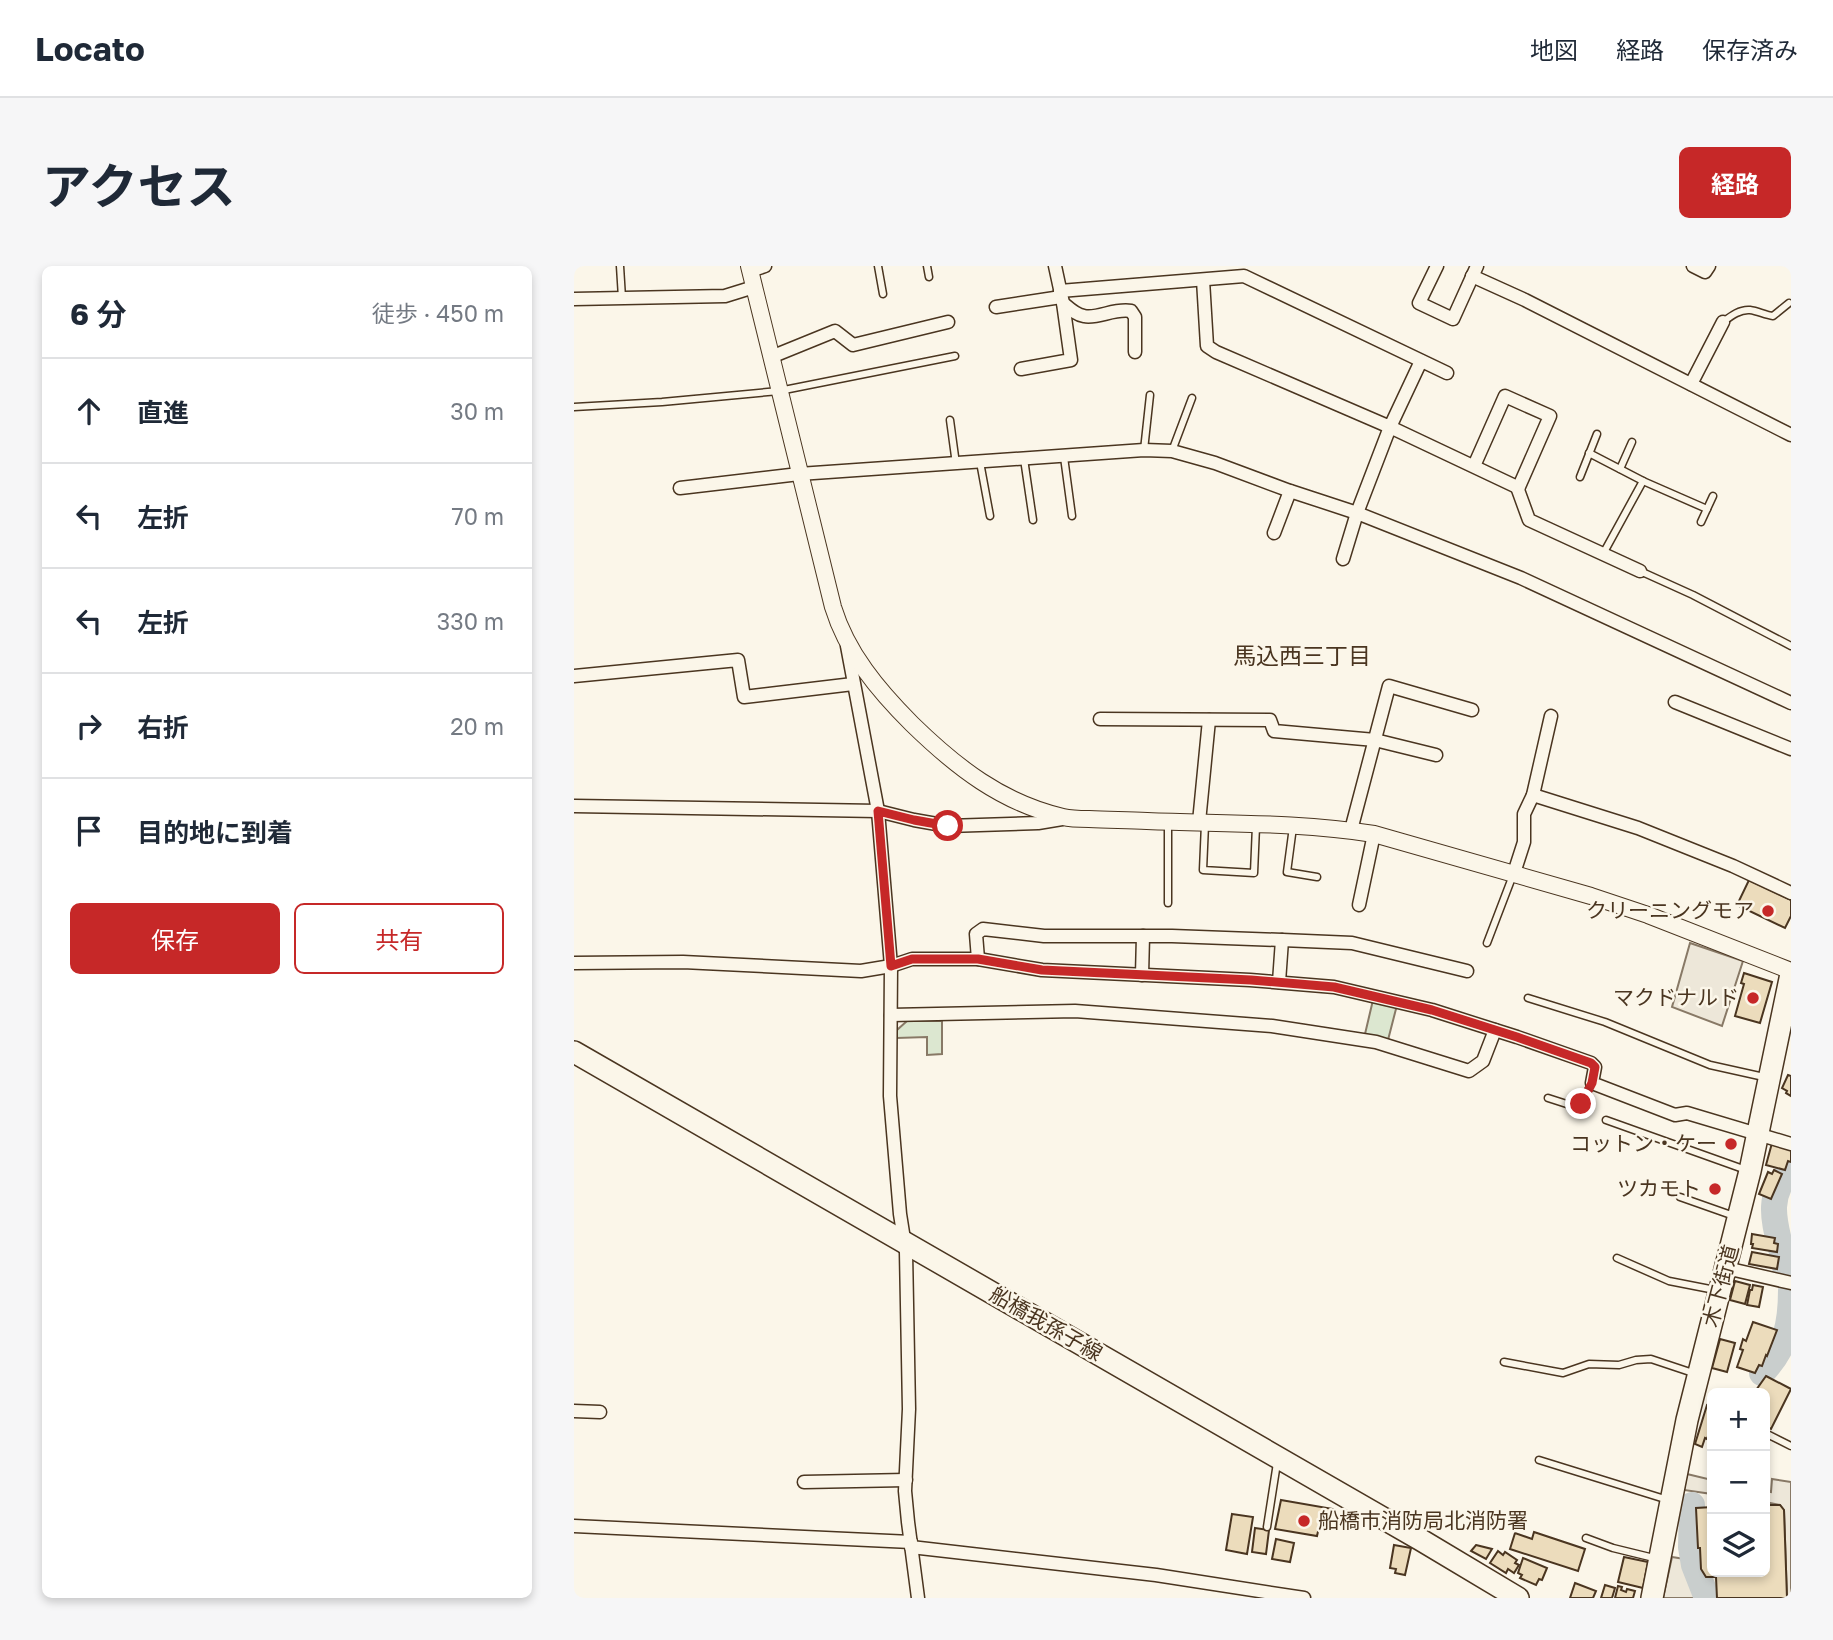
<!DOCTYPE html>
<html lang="ja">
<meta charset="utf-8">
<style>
:root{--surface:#fff;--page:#f6f6f7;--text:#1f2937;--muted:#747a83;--line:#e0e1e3;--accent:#c62828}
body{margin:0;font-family:"Golos Text","Noto Sans JP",sans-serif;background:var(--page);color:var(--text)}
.controls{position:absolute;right:21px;bottom:21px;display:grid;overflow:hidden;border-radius:10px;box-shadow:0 4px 10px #0003}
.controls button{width:63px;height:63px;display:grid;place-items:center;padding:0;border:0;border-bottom:2px solid var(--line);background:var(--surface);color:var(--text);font:35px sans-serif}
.stop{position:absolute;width:21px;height:21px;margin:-16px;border:5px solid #c62828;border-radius:50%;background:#fff}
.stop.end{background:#c62828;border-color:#fff;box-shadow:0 2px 7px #0008}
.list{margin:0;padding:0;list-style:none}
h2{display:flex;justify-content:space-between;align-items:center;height:91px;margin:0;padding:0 28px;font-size:30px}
h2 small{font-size:23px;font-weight:400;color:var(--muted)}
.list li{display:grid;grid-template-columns:46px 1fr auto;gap:21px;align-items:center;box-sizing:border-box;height:105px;padding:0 28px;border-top:2px solid var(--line)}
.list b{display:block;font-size:26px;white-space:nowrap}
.list em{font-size:23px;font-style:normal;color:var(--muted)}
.actions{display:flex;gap:14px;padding:21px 28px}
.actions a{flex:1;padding:16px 0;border:2px solid var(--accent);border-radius:10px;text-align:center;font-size:24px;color:var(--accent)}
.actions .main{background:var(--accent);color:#fff}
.icon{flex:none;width:38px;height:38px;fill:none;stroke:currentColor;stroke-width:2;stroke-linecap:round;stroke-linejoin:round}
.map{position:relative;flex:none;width:1217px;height:1332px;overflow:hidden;border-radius:10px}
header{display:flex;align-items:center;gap:42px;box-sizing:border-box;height:98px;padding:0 35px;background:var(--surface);border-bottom:2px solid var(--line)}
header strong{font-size:33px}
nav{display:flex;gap:38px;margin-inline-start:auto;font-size:24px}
.intro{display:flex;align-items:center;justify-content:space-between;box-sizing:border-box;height:168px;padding:0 42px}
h1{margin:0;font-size:49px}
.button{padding:18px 32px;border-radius:10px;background:var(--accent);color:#fff;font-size:24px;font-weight:700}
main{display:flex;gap:42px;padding:0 42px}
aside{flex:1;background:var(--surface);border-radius:10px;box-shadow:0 4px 10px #0003}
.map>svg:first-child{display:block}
.green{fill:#dce7d0;stroke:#887966;stroke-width:2}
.parking{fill:#ede7d9;stroke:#887966;stroke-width:2}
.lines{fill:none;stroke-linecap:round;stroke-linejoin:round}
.river{stroke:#c9cecd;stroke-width:26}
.building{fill:#ecdcbc;stroke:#4a3520;stroke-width:2}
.service-casing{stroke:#4a3520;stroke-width:9}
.minor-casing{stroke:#4a3520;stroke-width:15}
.tertiary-casing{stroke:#4a3520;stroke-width:18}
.primary-casing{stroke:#4a3520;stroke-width:24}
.service{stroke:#fbf6e9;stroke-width:6}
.minor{stroke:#fbf6e9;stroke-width:12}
.tertiary{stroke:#fbf6e9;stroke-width:16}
.primary{stroke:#fbf6e9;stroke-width:21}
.route{stroke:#c62828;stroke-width:9}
.poi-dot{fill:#c62828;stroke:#fbf6e9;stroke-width:2.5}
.labels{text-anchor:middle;stroke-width:5;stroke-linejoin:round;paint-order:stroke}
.poi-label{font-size:21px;fill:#4a3520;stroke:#fbf6e9;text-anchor:end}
.street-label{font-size:21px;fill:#4a3520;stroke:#fbf6e9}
.neighbourhood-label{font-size:23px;fill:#4a3520;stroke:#fbf6e9}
</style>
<header>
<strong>Locato</strong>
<nav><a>地図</a><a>経路</a><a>保存済み</a></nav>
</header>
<div class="intro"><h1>アクセス</h1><a class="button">経路</a></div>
<main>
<aside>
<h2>6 分<small>徒歩 · 450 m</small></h2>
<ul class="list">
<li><svg class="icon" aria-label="ahead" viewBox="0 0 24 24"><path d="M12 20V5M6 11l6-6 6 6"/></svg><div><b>直進</b></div><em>30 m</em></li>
<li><svg class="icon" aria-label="left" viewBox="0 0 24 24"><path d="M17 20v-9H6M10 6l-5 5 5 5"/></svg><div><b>左折</b></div><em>70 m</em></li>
<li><svg class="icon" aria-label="left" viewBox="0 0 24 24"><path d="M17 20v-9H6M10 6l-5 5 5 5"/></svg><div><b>左折</b></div><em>330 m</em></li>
<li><svg class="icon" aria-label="right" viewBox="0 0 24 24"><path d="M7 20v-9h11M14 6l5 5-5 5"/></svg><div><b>右折</b></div><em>20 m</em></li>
<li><svg class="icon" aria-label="arrive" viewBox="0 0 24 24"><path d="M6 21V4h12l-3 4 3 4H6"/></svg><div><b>目的地に到着</b></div></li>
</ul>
<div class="actions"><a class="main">保存</a><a>共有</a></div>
</aside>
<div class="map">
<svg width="1217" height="1332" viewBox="0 0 1217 1332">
<rect width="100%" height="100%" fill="#fbf6e9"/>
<g class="green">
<path d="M 799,734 L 823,739 L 814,774 L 791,768 Z"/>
<path d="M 333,755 L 368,755 L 368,788 L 353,789 L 353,771 L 323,772 L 323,764 Z"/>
</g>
<g class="parking">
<path d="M 1116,677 L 1169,695 L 1148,760 L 1098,741 Z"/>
<path d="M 1113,1208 L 1138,1214 L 1138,1228 L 1110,1224 Z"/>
<path d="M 1198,1213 L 1217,1216 L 1217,1332 L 1213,1332 L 1210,1244 L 1206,1239 L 1191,1236 L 1191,1225 L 1197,1226 Z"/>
<path d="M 1098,1291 L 1117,1294 L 1130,1326 L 1130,1332 L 1089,1332 Z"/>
</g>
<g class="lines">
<g class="river">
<path d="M 1212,1007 C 1207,969 1185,937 1217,903"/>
<path d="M 1188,1107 C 1212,1082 1217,1058 1217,1024"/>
<path d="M 1118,1239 L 1117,1281 L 1120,1299 L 1133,1332"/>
</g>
</g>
<g class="building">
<path d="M 1175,614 L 1217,634 L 1217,650 L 1211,662 L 1163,639 Z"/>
<path d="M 1170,707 L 1198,716 L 1186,757 L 1161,750 L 1170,718 L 1167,717 Z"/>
<path d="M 1214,809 L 1217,810 L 1217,830 L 1212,827 L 1213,825 L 1208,822 Z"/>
<path d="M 1198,877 L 1217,883 L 1217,896 L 1214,895 L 1211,904 L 1192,899 Z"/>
<path d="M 1200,904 L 1208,908 L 1197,933 L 1185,928 L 1194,906 L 1198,908 Z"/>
<path d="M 1178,968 L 1201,972 L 1200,977 L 1204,978 L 1203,986 L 1178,982 L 1179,978 L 1177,978 Z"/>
<path d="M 1178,986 L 1205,991 L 1203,1003 L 1175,998 Z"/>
<path d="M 1161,1015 L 1176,1019 L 1171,1038 L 1156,1034 Z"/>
<path d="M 1179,1019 L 1189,1021 L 1185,1041 L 1173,1039 L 1176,1024 L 1178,1024 Z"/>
<path d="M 1179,1056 L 1203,1064 L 1193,1090 L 1192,1089 L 1188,1100 L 1185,1099 L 1181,1107 L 1163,1101 L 1169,1084 L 1166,1083 L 1169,1073 L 1172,1075 Z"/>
<path d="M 1146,1073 L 1161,1077 L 1153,1106 L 1138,1102 Z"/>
<path d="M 1192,1110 L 1217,1123 L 1197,1163 L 1191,1160 L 1191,1127 L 1180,1127 Z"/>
<path d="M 1133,1139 L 1138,1141 L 1138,1158 L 1133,1173 L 1131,1172 L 1128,1181 L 1121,1178 Z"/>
<path d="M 707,1234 L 759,1243 L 756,1263 L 745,1261 L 743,1270 L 701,1263 Z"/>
<path d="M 1191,1239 L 1206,1239 L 1210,1244 L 1213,1332 L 1143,1332 L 1142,1311 L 1132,1311 L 1127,1303 L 1126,1282 L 1124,1282 L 1122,1242 L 1138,1241 L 1138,1306 L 1191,1306 Z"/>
<path d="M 658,1248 L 679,1251 L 673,1288 L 652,1284 Z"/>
<path d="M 681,1262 L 695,1264 L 692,1288 L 678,1286 Z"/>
<path d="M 960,1266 L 1011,1283 L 1004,1305 L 936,1283 L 941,1267 L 958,1273 Z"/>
<path d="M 702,1273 L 720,1277 L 716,1296 L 698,1293 Z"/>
<path d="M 820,1279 L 837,1282 L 831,1309 L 821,1307 L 822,1303 L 816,1302 Z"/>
<path d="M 902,1279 L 918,1283 L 912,1293 L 897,1285 Z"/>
<path d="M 924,1285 L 929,1289 L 931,1286 L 943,1294 L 941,1297 L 945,1299 L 940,1307 L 934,1303 L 932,1307 L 916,1297 Z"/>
<path d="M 1050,1291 L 1074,1296 L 1069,1322 L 1044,1316 Z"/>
<path d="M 949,1292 L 973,1302 L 968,1314 L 965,1313 L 962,1319 L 946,1312 L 948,1309 L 944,1307 Z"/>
<path d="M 1001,1317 L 1022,1325 L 1019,1332 L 996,1332 Z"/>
<path d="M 1031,1319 L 1041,1322 L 1038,1332 L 1027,1332 Z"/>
<path d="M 1044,1320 L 1048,1321 L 1047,1324 L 1052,1326 L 1053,1323 L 1061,1325 L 1059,1332 L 1041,1332 Z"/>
</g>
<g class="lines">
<g class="service-casing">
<g id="service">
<path d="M 46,0 L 48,32"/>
<path d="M 304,0 L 309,28"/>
<path d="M 353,0 L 355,11"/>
<path d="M 1149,56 C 1157,50 1166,43 1176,44 C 1184,45 1191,49 1199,50 L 1215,37"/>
<path d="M 0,141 L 88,136 L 205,125 L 381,90"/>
<path d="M 376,154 L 382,198"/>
<path d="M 570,184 L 576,129"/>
<path d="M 598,185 L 618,132"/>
<path d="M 1015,187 L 1069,215 L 1133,243"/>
<path d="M 490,191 L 498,250"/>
<path d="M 450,193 L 459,254"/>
<path d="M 406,196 L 416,250"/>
<path d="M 1046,203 L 1058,176"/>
<path d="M 1006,211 L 1023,168"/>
<path d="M 1127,256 L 1139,230"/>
<path d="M 1029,288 L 1069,215"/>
<path d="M 1066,305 L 1119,329 L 1217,380"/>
<path d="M 594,557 L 594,637"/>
<path d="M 631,558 L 629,604 L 680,607 L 682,560"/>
<path d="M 719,561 L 713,606 L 743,611"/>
<path d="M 913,677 L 939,609"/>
<path d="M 954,732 L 1031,756 L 1136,799 L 1190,811"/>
<path d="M 974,832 L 1002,841 L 1007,838 L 1018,817"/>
<path d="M 1032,854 L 1172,904"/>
<path d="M 1106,931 L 1160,950"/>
<path d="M 1043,992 L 1095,1015 L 1141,1024"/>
<path d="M 930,1096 L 989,1107 L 1015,1098 L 1045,1099 L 1062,1094 L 1077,1093 L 1122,1108"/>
<path d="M 1191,1167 L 1217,1180"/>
<path d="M 965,1194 L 1094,1234"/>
<path d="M 693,1261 L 703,1197"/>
<path d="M 1012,1272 L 1039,1282 L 1084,1293"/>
</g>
</g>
<g class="minor-casing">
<g id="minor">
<path d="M 863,0 L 845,37 L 879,53 L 903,0"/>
<path d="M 1119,0 L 1131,6 L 1135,0"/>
<path d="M 176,5 L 191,0"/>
<path d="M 898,10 L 951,34 L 1217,169"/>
<path d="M 629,14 L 633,80 L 642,86 L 816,161 L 847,95"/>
<path d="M 486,25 L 670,10 L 873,107"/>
<path d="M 0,33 L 151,30 L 180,21"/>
<path d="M 489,37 C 495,42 502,49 510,50 C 524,53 540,42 557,45 L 561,51 L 561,86"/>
<path d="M 422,41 L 487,31"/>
<path d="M 197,91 L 261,65 L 279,79 L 374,56"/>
<path d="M 447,103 L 497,94 L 489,37 L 481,0"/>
<path d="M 1117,118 L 1149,56"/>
<path d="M 900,200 L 931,130 L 976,150 L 944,223"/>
<path d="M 106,222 L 225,208 L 570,184 L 598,185 L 641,197 L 716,225 L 783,247 L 947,312 L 1217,437"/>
<path d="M 700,267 L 716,225"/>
<path d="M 769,293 L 783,247 L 816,161 L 943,221 L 955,254 L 1066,305"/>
<path d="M 273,380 L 304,545 L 317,700 L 316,830 L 326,948 L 332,986 L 335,1143 L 331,1225 L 334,1256 L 344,1332"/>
<path d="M 0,410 L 164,394 L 170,431 L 279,418"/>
<path d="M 1101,436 L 1217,483"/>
<path d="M 526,453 L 696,454 L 700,465 L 801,474 L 862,489"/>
<path d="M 959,529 L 1064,562 L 1159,600 L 1217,627"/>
<path d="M 0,540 L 304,545 L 340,554 L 374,560 L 464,557 L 488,553"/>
<path d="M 625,556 L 635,454"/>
<path d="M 777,564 L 815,420 L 898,444"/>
<path d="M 940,607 L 950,576 L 950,548 L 959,529 L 977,450"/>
<path d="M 785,639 L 800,568"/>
<path d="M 708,674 L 778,677 L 893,705"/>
<path d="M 404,693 L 402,668 L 409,663 L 470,670 L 598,670 L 708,674 L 705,716"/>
<path d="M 0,697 L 109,696 L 287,705 L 317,700 L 338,693 L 404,693 L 468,704 L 676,714 L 760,721 L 858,744 L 943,771 L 1017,797 L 1021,801 L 1018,817 L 1101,849 L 1113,847 L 1217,878"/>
<path d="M 568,709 L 569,670"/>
<path d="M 317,749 L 501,745 L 698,760 L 802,776 L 895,805 L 909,795 L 921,764"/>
<path d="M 1152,1002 L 1217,1017"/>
<path d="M 0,1145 L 26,1146"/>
<path d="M 230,1216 L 332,1214"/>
<path d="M 0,1260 L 337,1276"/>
<path d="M 337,1281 L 582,1309 L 730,1332"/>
</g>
</g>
<g class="tertiary-casing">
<path id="tertiary" d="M 175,0 L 259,341 C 273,387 304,424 338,458 C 382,501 428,537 489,551 C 497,553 507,553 515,553 C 535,554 554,554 573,555 C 649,558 725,556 800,568 L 1017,630 L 1074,649 L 1217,705"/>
</g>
<g class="primary-casing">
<g id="primary">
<path d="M 0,786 L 847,1274 L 944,1332"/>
<path d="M 1078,1332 L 1113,1154 L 1176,905 L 1217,708"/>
</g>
</g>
<use href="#service" class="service"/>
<use href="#minor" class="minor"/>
<use href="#tertiary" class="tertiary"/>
<use href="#primary" class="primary"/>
</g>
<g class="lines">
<path class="route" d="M 374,560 L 340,554 L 304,545 L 317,700 L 338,693 L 404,693 L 468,704 L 677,714 L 760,721 L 858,744 L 943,771 L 1017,797 L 1021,801 L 1018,817 L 1007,838"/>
</g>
<g class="poi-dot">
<circle cx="1194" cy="645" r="7"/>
<circle cx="1179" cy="732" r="7"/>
<circle cx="1157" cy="878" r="7"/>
<circle cx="1141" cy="923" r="7"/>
<circle cx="730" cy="1255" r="7"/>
</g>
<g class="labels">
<g class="poi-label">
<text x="1180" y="652">クリーニングモア</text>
<text x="1165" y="739">マクドナルド</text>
<text x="1143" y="885">コットン・ケー</text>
<text x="1127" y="930">ツカモト</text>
<text x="744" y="1262" text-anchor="start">船橋市消防局北消防署</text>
</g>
<g class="street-label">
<text transform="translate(1147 1020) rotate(-75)" y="7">木下街道</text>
<text transform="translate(472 1058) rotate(30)" y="7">船橋我孫子線</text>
</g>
<g class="neighbourhood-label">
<text x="728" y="398">馬込西三丁目</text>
</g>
</g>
</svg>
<div class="controls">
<button>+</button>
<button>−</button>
<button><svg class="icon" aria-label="layers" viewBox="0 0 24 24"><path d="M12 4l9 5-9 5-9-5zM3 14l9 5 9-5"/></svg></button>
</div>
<div class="stop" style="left:374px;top:560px"></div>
<div class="stop end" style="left:1007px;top:838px"></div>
</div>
</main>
